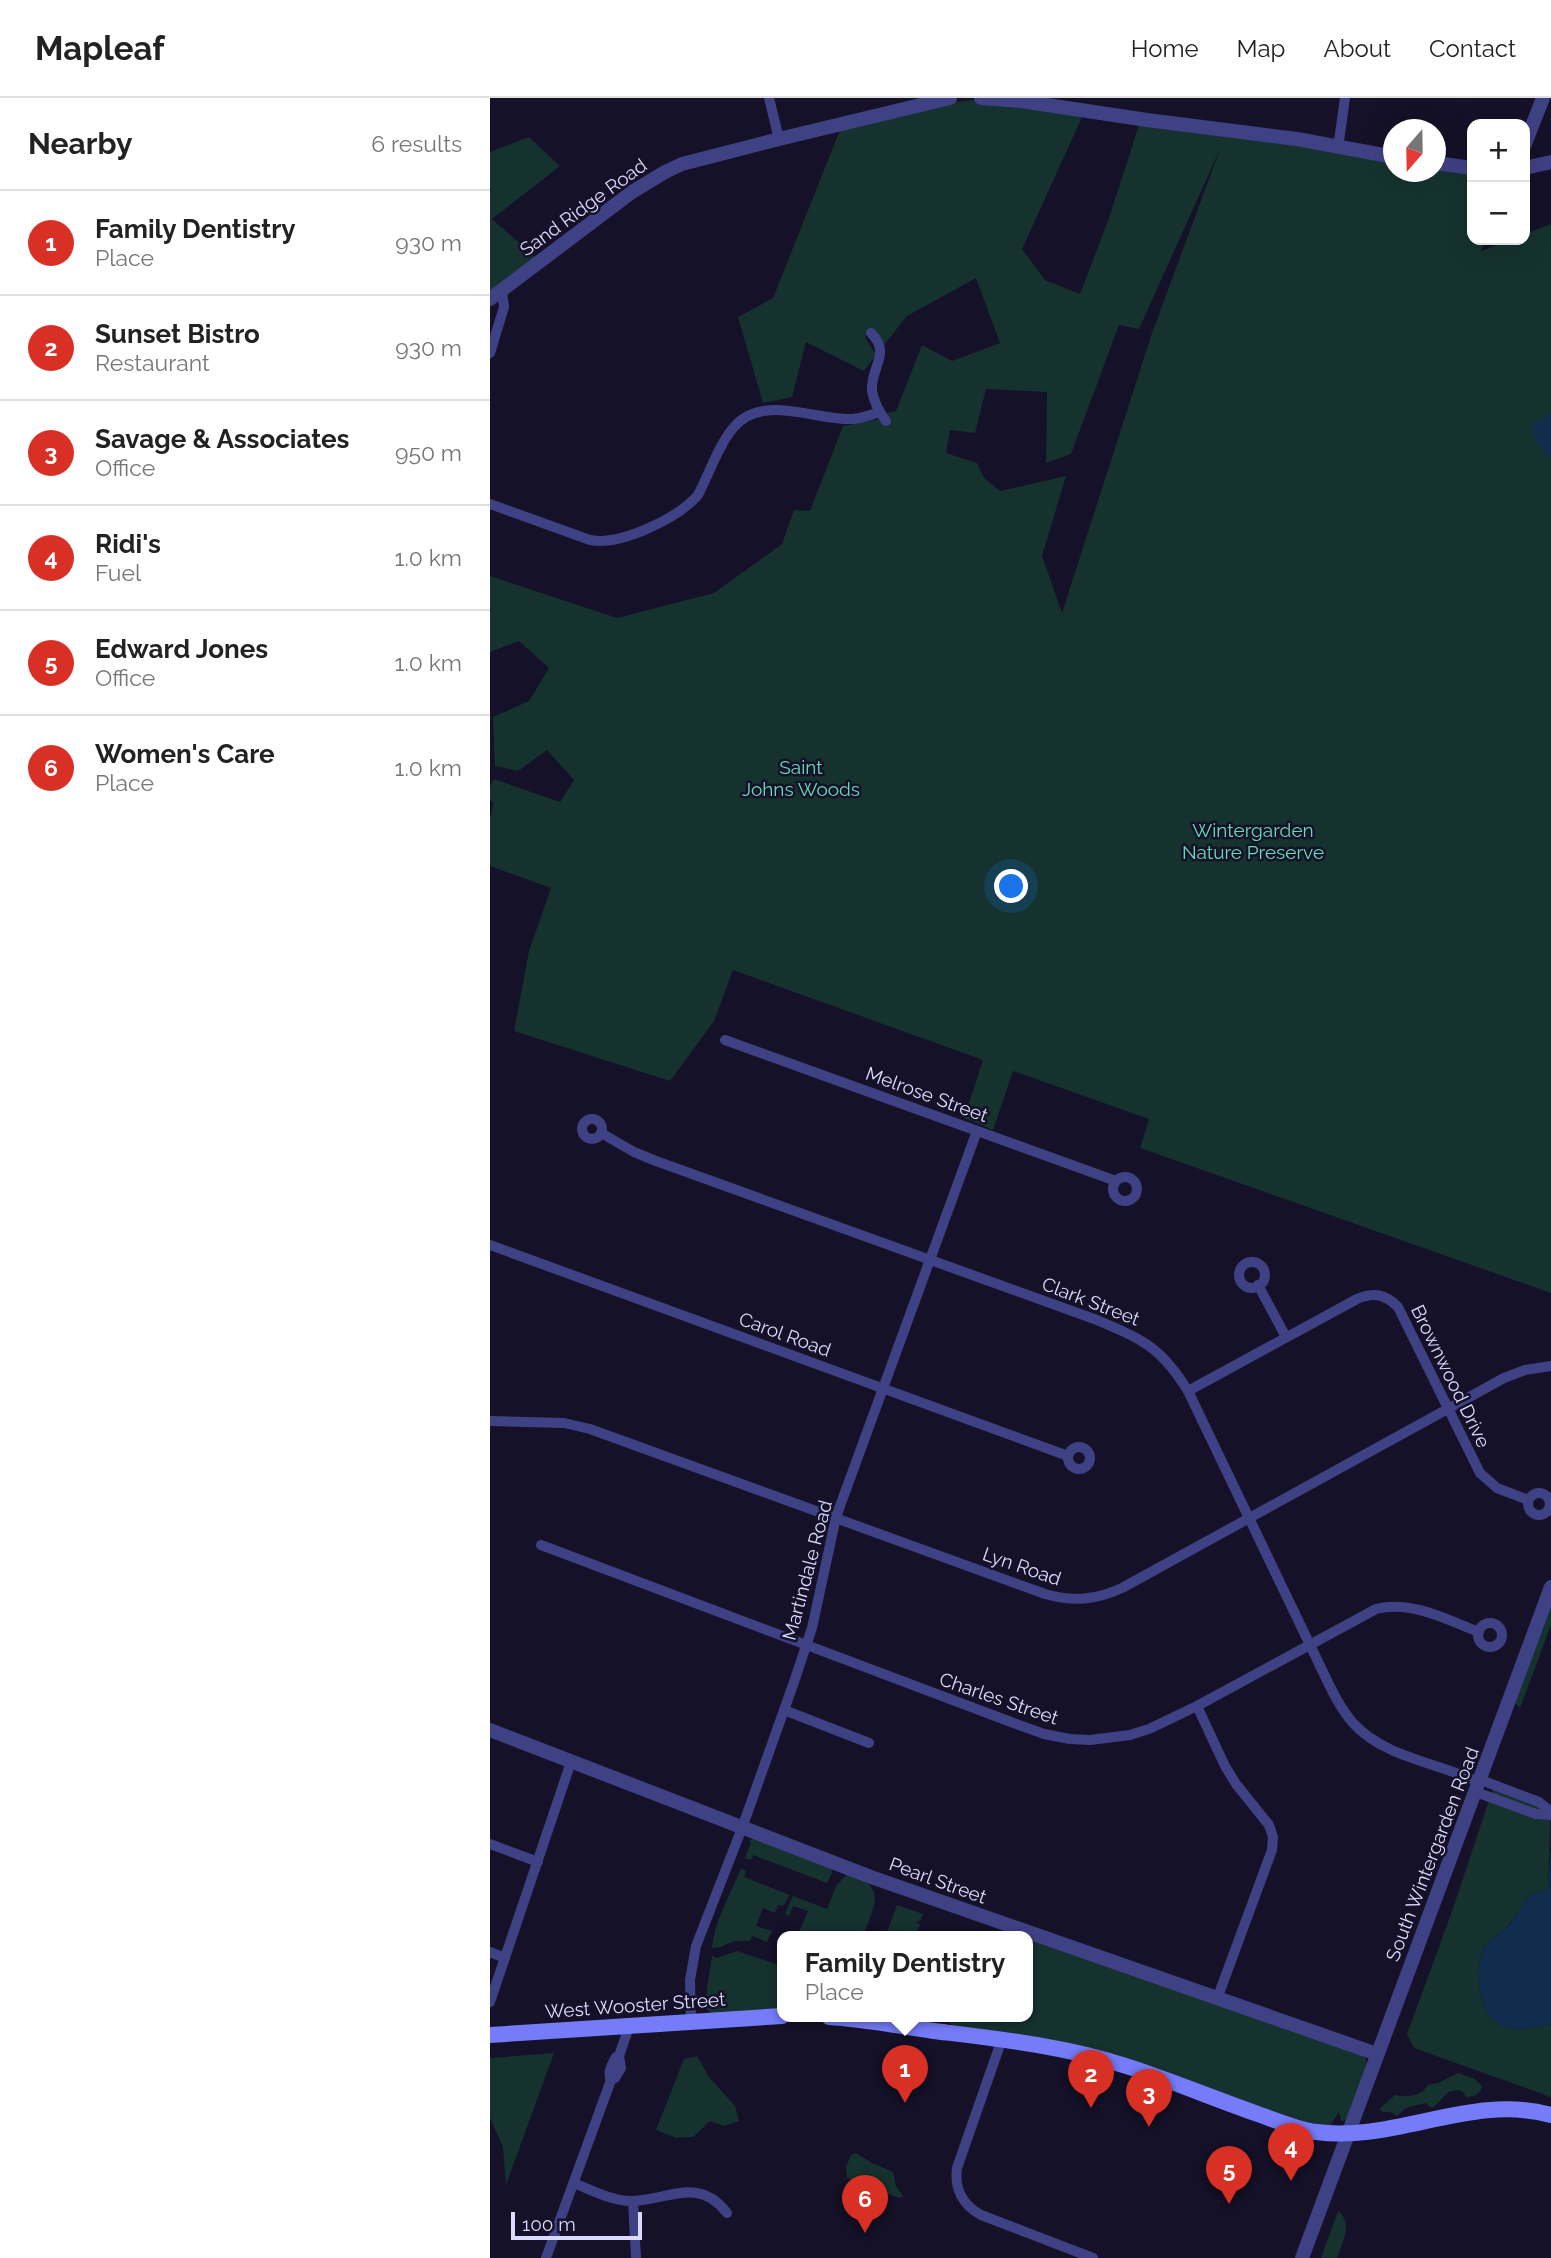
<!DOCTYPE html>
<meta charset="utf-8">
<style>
:root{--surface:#fff;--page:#f2f2f2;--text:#222;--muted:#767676;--line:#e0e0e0;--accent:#d93025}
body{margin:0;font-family:Raleway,sans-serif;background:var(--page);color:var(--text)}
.controls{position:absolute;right:21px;top:21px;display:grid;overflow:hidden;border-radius:14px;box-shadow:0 7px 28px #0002}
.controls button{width:63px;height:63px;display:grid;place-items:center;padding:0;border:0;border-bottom:2px solid var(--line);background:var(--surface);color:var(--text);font:35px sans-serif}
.compass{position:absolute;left:893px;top:21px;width:63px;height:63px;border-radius:50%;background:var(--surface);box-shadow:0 7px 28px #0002;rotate:200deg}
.scale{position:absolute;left:21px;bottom:18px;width:131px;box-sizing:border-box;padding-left:7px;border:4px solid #dcdafd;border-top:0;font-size:19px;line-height:24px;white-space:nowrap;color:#dcdafd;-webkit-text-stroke:5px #141128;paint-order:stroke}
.you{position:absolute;left:522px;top:789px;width:24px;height:24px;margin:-18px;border:5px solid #fff;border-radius:50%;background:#1a73e8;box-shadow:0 0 0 10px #1a73e833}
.badge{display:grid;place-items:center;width:46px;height:46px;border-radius:50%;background:var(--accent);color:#fff;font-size:23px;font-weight:700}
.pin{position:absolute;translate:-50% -58px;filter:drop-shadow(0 2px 4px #0008)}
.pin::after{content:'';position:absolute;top:37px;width:24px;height:21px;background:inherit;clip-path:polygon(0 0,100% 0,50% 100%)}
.popup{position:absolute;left:287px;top:1833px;width:256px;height:91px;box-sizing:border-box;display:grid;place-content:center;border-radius:14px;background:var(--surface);filter:drop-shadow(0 2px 5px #0005);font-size:23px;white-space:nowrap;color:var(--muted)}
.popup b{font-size:26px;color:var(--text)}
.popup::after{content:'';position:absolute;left:50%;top:100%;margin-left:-14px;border:14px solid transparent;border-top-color:var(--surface)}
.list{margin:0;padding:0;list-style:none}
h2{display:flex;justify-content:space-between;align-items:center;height:91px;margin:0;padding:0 28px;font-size:30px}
h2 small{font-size:23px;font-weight:400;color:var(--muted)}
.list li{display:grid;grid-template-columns:46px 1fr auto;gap:21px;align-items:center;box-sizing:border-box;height:105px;padding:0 28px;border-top:2px solid var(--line)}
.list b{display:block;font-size:26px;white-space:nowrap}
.list p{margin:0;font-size:23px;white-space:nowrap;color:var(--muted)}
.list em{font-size:23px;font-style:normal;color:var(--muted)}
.map{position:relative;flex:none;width:1061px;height:2160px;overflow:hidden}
header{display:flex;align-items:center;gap:42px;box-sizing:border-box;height:98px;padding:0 35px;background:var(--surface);border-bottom:2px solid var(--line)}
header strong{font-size:33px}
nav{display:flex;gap:38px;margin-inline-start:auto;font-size:24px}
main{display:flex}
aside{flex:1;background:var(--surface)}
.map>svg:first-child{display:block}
.green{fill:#15322f;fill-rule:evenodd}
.water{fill:#112c4c}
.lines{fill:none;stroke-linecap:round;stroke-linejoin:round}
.minor{stroke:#3f4185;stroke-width:10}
.tertiary{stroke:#3f4185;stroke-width:14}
.secondary{stroke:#767cf9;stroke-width:16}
.labels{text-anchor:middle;stroke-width:5;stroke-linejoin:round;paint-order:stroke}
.street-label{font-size:19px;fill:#dcdafd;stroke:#141128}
.park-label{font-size:19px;fill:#68dbb7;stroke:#141128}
</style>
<header>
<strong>Mapleaf</strong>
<nav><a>Home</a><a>Map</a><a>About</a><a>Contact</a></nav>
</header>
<main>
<aside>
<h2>Nearby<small>6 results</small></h2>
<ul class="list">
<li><span class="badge">1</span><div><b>Family Dentistry</b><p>Place</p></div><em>930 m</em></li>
<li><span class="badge">2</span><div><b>Sunset Bistro</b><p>Restaurant</p></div><em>930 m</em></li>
<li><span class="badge">3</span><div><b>Savage &amp; Associates</b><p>Office</p></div><em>950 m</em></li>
<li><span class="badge">4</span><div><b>Ridi's</b><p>Fuel</p></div><em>1.0 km</em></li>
<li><span class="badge">5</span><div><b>Edward Jones</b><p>Office</p></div><em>1.0 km</em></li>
<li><span class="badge">6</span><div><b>Women's Care</b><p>Place</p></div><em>1.0 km</em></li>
</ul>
</aside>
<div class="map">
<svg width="1061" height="2160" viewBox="0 0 1061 2160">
<rect width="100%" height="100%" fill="#141128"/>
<g class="green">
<path d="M 483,2 L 508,3 L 593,17 L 532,151 L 555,182 L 590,196 L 618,123 L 650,24 L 903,62 L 904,74 L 946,74 L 946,69 L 982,74 L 982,142 L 995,142 L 991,153 L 1021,142 L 1035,142 L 1035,136 L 1061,126 L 1061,1195 L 650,1050 L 659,1021 L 523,973 L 503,1032 L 474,1020 L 493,962 L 243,872 L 224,923 L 180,983 L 24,933 L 39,853 L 61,790 L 0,768 L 0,719 L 4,705 L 0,702 L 0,689 L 4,681 L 70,704 L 84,682 L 57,652 L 28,673 L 5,668 L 3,619 L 39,603 L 59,570 L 29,543 L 0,554 L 0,478 L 127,520 L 224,495 L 292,446 L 304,412 L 320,413 L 353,328 L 399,319 L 397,315 L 406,313 L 432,247 L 462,263 L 510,245 L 486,180 L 417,218 L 394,247 L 382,230 L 375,239 L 386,257 L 374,273 L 316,244 L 302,299 L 273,305 L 248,219 L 283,200 L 350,32 L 458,5 ZM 730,51 L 661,238 L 572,515 L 552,458 L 576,378 L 510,393 L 494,380 L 487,365 L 456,355 L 460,332 L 485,335 L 496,291 L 557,294 L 556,365 L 581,356 L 629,227 L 649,231 Z"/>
<path d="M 39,39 L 70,68 L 2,121 L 51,164 L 0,201 L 0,54 Z"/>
<path d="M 1061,1503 L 1061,1527 L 1030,1610 L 1024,1604 Z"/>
<path d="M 1005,1684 L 1061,1706 L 1058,1792 L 1039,1797 C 1033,1806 1028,1816 1021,1824 C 1014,1834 999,1840 994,1850 C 984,1872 988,1919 1013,1928 C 1027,1934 1046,1929 1061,1926 L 1061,1999 L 924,1950 L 917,1936 L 961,1816 Z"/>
<path d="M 263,1740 L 341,1768 L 342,1775 L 337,1785 L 263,1757 L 261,1762 L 255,1760 L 261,1744 L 259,1743 Z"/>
<path d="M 251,1770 L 256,1773 L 254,1779 L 300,1797 L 293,1808 L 288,1807 L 285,1815 L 273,1810 L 266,1828 L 282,1833 L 277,1844 L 262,1838 L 260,1843 L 244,1843 L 231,1849 L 222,1850 C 225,1821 241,1796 251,1770 Z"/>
<path d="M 358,1775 C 399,1790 384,1806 373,1839 L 307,1839 L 318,1813 L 303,1808 L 299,1818 L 295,1816 L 303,1798 L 337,1811 L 346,1788 Z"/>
<path d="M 407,1807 L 433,1816 L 431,1822 L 426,1824 L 430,1827 L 426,1836 L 418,1833 L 416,1839 L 385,1839 L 389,1835 L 396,1837 Z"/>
<path d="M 538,1840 L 870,1955 L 876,1961 L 877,1970 L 858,2022 L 851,2023 L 849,2014 L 839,2029 L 779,2015 L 621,1957 L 467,1930 L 460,1926 L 457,1919 L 538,1919 Z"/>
<path d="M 247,1853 L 292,1868 L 292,1913 L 224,1916 L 217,1912 L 217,1889 L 222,1858 L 227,1860 Z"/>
<path d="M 64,1955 L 16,2087 L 13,2049 L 0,2020 L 0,1960 Z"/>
<path d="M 207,1958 L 219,1979 L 245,2008 L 249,2023 L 234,2028 L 220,2023 L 203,2039 L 186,2040 L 166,2032 L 194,1961 Z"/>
<path d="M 968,1975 L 985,1981 L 992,1988 C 991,1996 984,1999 976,1999 L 972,1993 C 955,1989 953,2004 942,2010 L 935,2005 L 916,2010 L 907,2018 L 901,2014 L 893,2014 L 889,2011 L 905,1997 C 918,2000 931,1998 938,1987 L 948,1985 Z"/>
<path d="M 366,2055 L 382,2065 L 403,2074 L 406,2088 L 413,2098 L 409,2100 L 357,2080 L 356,2069 L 361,2057 Z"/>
<path d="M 848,2113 C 864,2125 852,2145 847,2160 L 831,2160 Z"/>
</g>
<g class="water">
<path d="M 1061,316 L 1061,360 L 1053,352 L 1041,334 L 1044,329 L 1043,325 Z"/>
<path d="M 1061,1748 L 1061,1926 C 1046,1929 1027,1934 1013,1928 C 988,1919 984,1872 994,1850 C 998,1842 1011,1835 1018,1828 C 1026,1820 1032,1807 1039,1797 L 1058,1792 Z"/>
</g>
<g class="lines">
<g class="minor">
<path d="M 279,0 L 289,41"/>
<path d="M 848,50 L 855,0"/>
<path d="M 381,235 C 402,256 380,269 382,293 C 384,304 390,315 396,323"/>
<path d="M 0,255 L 14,209 L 12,192"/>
<path d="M 0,406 L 100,442 C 131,448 188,420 208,397 C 219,376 229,346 244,329 C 273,295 326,323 363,321 C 373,320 381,317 389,314"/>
<path d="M 235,942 L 626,1083"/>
<circle cx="102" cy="1031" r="10"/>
<path d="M 111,1035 L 144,1054 L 166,1063 L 607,1222 C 652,1241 671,1249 698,1293 L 833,1574 C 841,1591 850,1610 863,1625 C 896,1661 948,1664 990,1685"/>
<circle cx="635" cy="1091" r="12"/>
<path d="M 0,1147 L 578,1358"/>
<circle cx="762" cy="1177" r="13"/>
<path d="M 768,1187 L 796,1239"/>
<path d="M 698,1293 L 867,1201 C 884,1194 895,1196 908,1209 L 990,1375 L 1007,1390 L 1038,1402"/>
<path d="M 0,1323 L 74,1325 L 100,1331 L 555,1496 C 583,1504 606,1502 632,1490 L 1014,1280 L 1035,1272 L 1061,1268"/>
<circle cx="589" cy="1360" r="11"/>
<circle cx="1049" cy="1406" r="11"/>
<path d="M 51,1447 L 529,1627 L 554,1636 L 580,1641 L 600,1642 L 640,1637 L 659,1631 L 707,1608 L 886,1511 C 921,1502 957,1522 989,1534"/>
<circle cx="1000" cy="1537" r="12"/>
<path d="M 707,1608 L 735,1668 L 746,1686 L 779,1727 L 783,1739 L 782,1752 L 727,1901"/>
<path d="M 294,1612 L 379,1645"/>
<path d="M 991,1682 L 1049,1704 L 1061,1714"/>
<path d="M 986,1694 L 1046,1716 L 1061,1717"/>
<path d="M 0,1746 L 48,1764"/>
<path d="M 0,1854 L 15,1860"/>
<path d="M 0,1904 L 81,1664"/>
<path d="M 201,1923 L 200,1882 L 206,1848 L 252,1730 L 304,1584 L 322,1530 L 346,1419 L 487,1033"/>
<path d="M 512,1941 L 467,2070 C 464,2091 473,2107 491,2117 L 603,2160"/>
<path d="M 129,1958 L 131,1970 L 125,1980 L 121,1982 C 117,1975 122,1966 126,1959 L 129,1958 L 139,1929"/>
<path d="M 84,2085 C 101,2092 122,2103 141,2103 C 177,2103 208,2077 237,2115"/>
<path d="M 143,2103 L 146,2160"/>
<path d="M 56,2160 L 121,1982"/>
</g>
<g class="tertiary">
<path d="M 491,0 L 531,3 L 657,22 L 807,41 L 904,59"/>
<path d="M 1035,46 L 1053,0"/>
<path d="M 946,65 L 982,70"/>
<path d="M 1035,70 L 1061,64"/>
<path d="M 0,201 L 142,94 L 175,74 L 192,66 L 289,41 L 460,0"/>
<path d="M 0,1632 L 381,1779 L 887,1956"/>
<path d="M 812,2160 L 1061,1489"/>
</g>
<g class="secondary">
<path d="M 339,1919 C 374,1921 409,1928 444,1933 C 509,1941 574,1948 636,1968 C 680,1982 722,2000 765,2015 C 785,2022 805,2031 826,2034 C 906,2045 981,1995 1061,2017"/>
<path d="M 0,1937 L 292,1918"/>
</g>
</g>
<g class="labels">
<g class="street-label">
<text transform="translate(93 109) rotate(-36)" y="7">Sand Ridge Road</text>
<text transform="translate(437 996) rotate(20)" y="7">Melrose Street</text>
<text transform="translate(601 1203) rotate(21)" y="7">Clark Street</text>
<text transform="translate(295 1236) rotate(20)" y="7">Carol Road</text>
<text transform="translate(961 1278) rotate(64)" y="7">Brownwood Drive</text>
<text transform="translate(532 1468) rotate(19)" y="7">Lyn Road</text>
<text transform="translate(317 1472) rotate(-75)" y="7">Martindale Road</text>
<text transform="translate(509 1600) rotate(19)" y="7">Charles Street</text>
<text transform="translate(942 1756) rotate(-69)" y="7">South Wintergarden Road</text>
<text transform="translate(448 1782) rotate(20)" y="7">Pearl Street</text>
<text transform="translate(145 1907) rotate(-4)" y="7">West Wooster Street</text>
</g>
<g class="park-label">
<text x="311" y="676">Saint<tspan x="311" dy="22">Johns Woods</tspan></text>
<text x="763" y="739">Wintergarden<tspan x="763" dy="22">Nature Preserve</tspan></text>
</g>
</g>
</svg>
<div class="controls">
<button>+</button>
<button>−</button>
</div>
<svg class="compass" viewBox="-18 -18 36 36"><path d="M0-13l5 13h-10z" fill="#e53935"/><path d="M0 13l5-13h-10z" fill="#767676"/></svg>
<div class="scale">100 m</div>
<div class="you"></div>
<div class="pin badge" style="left:415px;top:2005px">1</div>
<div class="popup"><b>Family Dentistry</b>Place</div>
<div class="pin badge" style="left:601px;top:2010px">2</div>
<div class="pin badge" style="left:659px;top:2029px">3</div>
<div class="pin badge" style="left:801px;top:2083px">4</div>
<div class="pin badge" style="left:739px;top:2106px">5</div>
<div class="pin badge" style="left:375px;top:2135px">6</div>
</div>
</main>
